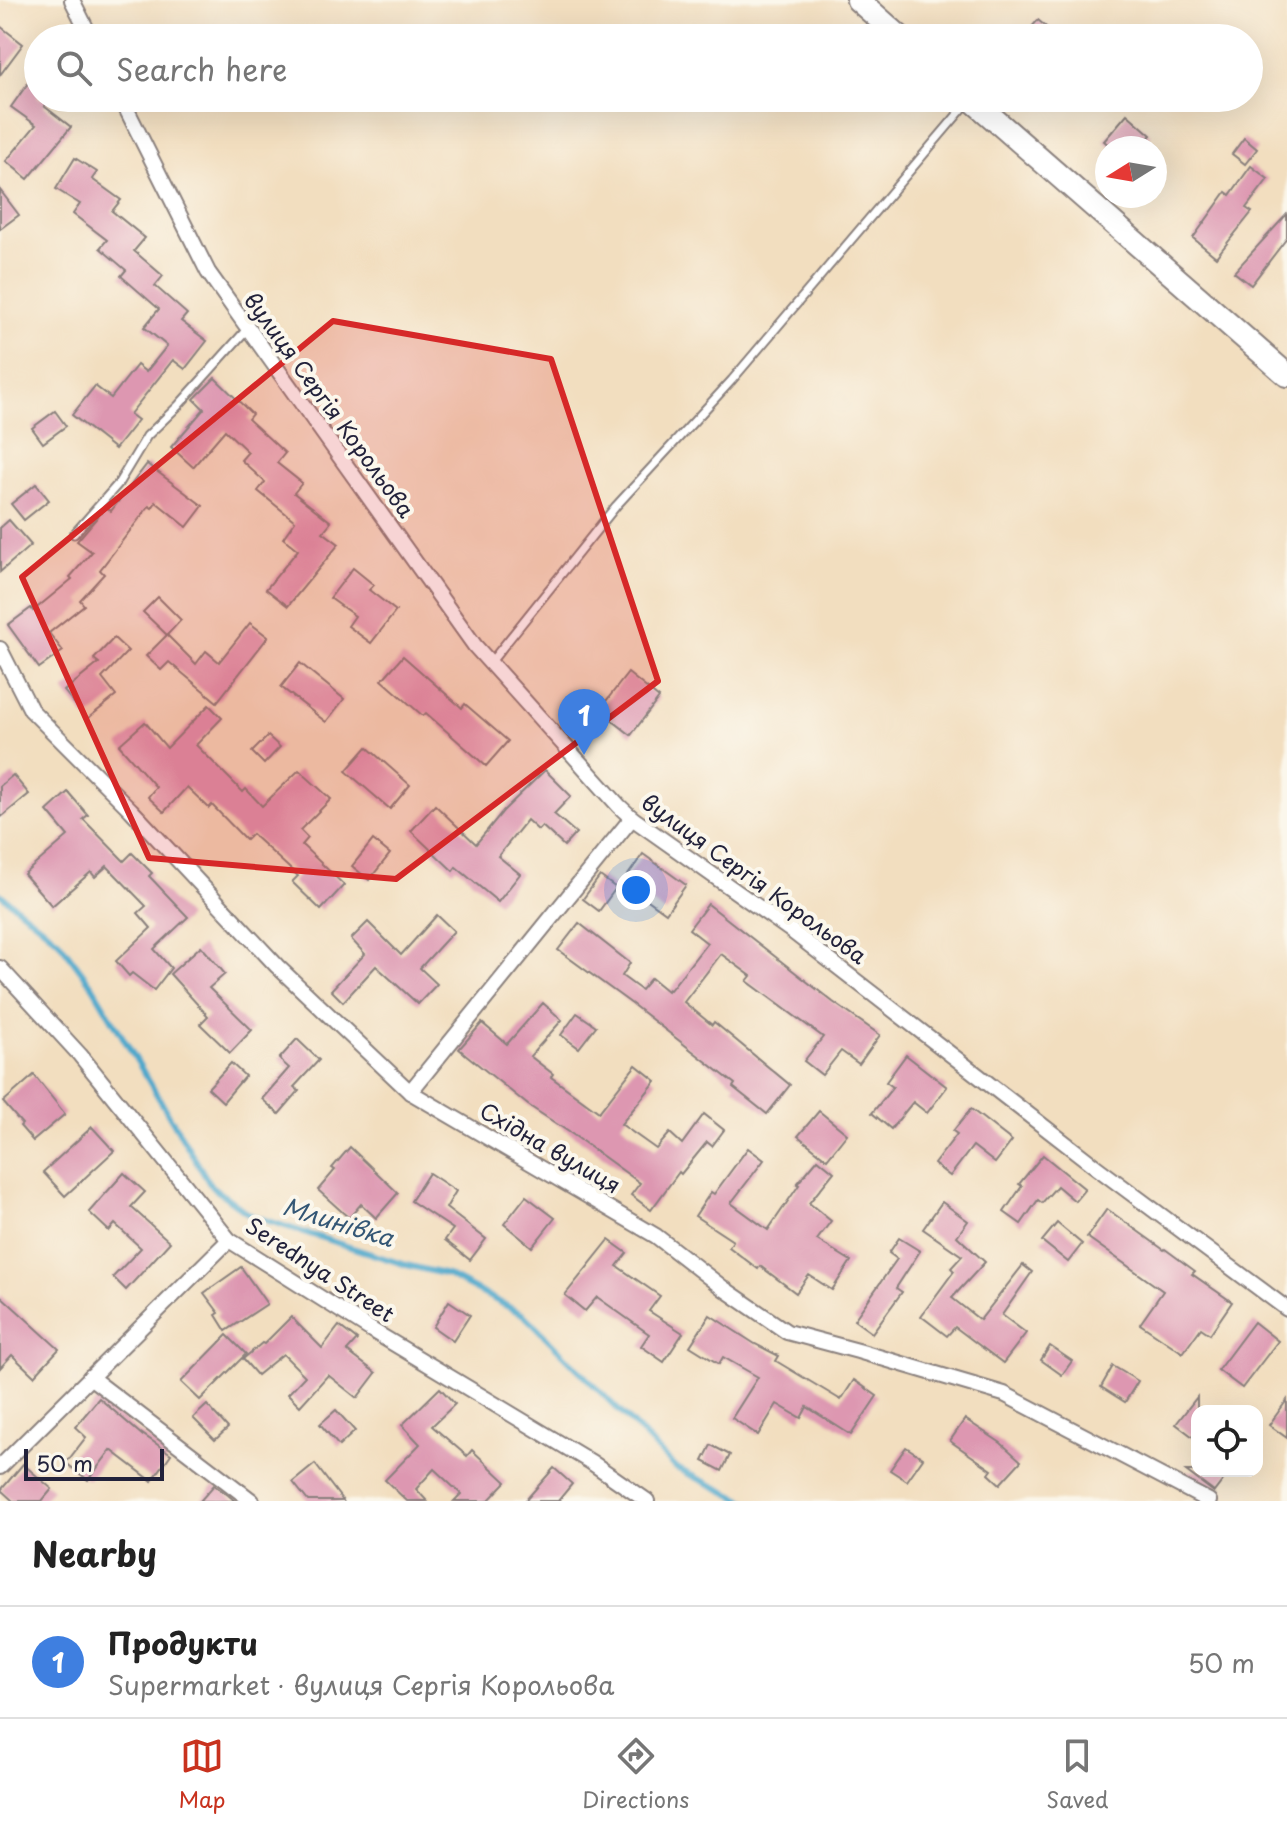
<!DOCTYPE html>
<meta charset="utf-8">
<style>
:root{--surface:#fff;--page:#f6f6f6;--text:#222;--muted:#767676;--line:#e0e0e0;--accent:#c8321e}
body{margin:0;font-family:"Playpen Sans",sans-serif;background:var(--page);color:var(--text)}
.controls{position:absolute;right:24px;bottom:24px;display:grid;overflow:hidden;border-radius:16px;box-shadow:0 8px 32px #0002}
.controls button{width:72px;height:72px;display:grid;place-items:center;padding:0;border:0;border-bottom:2px solid var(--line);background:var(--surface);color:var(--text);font:40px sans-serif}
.compass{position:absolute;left:1095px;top:136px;width:72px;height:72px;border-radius:50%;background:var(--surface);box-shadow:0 8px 32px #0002;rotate:259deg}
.scale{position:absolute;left:24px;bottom:20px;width:140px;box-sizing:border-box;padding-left:8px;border:4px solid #22223b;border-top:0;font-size:22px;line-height:28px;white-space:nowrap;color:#22223b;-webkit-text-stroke:6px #fbf7ec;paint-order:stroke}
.you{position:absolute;left:636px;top:890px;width:28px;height:28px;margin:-20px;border:6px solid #fff;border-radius:50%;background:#1a73e8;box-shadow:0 0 0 12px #1a73e833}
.badge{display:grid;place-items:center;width:52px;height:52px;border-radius:50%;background:var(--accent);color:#fff;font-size:26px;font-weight:700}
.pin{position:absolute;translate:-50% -66px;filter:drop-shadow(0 2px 4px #0008)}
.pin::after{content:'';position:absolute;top:42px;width:28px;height:24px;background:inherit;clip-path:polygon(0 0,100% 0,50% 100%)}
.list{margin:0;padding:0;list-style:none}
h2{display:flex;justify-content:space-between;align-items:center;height:104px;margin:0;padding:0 32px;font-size:34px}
h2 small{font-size:26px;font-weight:400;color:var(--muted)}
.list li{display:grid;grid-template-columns:52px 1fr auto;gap:24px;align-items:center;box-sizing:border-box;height:112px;padding:0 32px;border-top:2px solid var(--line)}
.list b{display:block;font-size:30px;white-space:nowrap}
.list p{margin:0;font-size:26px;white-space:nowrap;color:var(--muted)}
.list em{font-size:26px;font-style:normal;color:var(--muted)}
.icon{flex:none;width:44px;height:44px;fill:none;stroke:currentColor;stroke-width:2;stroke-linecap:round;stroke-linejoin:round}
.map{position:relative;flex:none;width:1287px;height:1501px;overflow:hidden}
.search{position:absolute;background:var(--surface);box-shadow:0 8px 32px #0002;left:24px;right:24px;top:24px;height:88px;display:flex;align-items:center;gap:20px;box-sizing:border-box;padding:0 28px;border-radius:44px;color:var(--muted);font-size:30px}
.sheet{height:216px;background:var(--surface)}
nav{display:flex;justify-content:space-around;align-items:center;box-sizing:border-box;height:112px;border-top:2px solid var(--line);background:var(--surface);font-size:22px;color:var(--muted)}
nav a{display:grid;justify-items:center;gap:4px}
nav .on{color:var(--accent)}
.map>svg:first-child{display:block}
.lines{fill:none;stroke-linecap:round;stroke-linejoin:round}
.stream{stroke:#4ea7cb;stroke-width:6}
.building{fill:#dd97b1}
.lane-casing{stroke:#8a807d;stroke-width:11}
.street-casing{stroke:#8a807d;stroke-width:18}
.primary-casing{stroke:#8a807d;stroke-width:26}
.lane{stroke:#fff;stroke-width:7}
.street{stroke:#fff;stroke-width:14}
.primary{stroke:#fff;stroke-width:22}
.marked{fill:#d62828;fill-opacity:0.2;stroke:#d62828;stroke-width:6;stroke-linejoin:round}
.labels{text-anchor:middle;stroke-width:8;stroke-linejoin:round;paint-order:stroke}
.street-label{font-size:22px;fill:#22223b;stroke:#fbf7ec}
.water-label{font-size:24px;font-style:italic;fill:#345775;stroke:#fbf7ec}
</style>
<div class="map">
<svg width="1287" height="1501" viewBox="0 0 1287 1501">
<rect width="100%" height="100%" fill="#fbf7ec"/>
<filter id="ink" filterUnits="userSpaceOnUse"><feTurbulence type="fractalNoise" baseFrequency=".0125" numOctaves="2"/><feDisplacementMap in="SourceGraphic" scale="16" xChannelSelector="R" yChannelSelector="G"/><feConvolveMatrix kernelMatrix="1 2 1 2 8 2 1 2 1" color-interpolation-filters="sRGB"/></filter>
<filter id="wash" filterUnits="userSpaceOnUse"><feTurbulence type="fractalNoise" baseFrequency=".006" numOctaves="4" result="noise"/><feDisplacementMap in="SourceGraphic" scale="32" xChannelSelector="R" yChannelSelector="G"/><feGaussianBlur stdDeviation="1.8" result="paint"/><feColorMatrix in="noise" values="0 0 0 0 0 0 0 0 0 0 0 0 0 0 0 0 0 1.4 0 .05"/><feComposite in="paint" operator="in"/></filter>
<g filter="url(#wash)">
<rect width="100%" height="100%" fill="#f2debf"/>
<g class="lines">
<path class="stream" d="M 0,894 L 58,940 L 93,987 L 211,1186 L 250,1215 L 406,1265 L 447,1275 L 524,1315 L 676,1468 L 745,1501"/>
</g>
<g id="blocks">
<g class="building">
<path d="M 1038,20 L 1059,38 L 1022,38 Z"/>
<path d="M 0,26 L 23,44 L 0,75 Z"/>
<path d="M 38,69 L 38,98 L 50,98 L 44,106 L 71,127 L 28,179 L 6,161 L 36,125 L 11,107 Z"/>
<path d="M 1127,114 L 1151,135 L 1140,148 L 1112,148 L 1104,141 Z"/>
<path d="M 1244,138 L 1257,149 L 1245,164 L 1232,154 Z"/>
<path d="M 75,158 L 97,172 L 92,179 L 121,200 L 112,211 L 145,238 L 134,251 L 163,276 L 155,286 L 187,314 L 181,321 L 207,341 L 185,369 L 173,360 L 130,414 L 138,420 L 115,449 L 72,415 L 95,386 L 111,398 L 137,365 L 146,372 L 167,346 L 144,327 L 159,309 L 121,276 L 126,270 L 100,248 L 107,240 L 73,214 L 80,204 L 56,189 Z"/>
<path d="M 1251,166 L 1268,179 L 1246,208 L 1252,212 L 1216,257 L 1193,238 L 1226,192 L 1230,195 Z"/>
<path d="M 0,190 L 19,215 L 0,229 Z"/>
<path d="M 1287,214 L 1287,238 L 1251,285 L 1234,272 Z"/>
<path d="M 215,378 L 252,414 L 248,419 L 285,453 L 277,463 L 302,483 L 294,493 L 331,522 L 323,532 L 339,544 L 288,606 L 266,589 L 298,550 L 283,538 L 295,521 L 258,491 L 265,482 L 241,460 L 248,452 L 225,430 L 193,467 L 171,447 L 204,409 L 194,399 Z"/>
<path d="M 55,411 L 66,426 L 43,443 L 32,428 Z"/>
<path d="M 147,464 L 203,506 L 187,527 L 156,502 L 152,508 L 149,506 L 100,570 L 104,574 L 80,600 L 84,605 L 49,633 L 63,651 L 39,668 L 8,625 L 31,608 L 33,611 L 72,579 L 70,577 L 92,552 L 77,541 L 106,507 L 111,511 Z"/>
<path d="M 36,484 L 49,500 L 24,520 L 11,504 Z"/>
<path d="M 9,520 L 31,545 L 0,572 L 0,528 Z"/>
<path d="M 353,568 L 374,585 L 369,590 L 396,611 L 371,643 L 348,626 L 355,616 L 330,598 Z"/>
<path d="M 158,597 L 181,620 L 167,635 L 143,612 Z"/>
<path d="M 250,623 L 268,637 L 217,702 L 169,662 L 161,670 L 146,656 L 167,635 L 196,664 L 206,651 L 219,662 Z"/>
<path d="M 114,638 L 128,651 L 102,678 L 116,696 L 87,719 L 64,691 L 99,663 L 94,659 Z"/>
<path d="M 403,656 L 462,708 L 465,704 L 508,741 L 486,766 L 426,713 L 423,716 L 382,680 Z"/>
<path d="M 300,663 L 344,699 L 326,722 L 281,687 Z"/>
<path d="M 628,673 L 659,698 L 631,735 L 599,710 Z"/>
<path d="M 209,705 L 222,718 L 196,745 L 243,792 L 246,789 L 262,806 L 299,770 L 331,799 L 300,830 L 308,838 L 302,845 L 344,885 L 321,910 L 292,882 L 298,876 L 252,834 L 246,840 L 212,805 L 209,808 L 187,787 L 164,812 L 148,797 L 156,787 L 119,745 L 145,722 L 167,748 Z"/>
<path d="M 268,736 L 280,747 L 264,764 L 252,752 Z"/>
<path d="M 367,747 L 410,785 L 390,809 L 346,771 Z"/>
<path d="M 545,770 L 571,796 L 554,814 L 576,833 L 564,846 L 542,826 L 538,830 L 527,820 L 498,856 L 520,874 L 498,902 L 456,867 L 453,871 L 411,831 L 435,805 L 476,844 L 503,811 Z"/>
<path d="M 13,775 L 29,794 L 0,818 L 0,786 Z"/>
<path d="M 68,792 L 88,815 L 83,819 L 124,861 L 132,853 L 152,873 L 149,876 L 188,917 L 154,949 L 171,968 L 154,990 L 132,973 L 129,976 L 116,961 L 151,928 L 138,913 L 146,906 L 107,866 L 95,877 L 91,872 L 52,906 L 24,874 L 68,836 L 47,811 Z"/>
<path d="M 373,840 L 390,854 L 369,880 L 352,866 Z"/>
<path d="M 643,854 L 686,885 L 666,913 L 623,882 Z"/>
<path d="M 600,876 L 616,888 L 599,911 L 583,899 Z"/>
<path d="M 708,904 L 833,1002 L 880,1035 L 859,1064 L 841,1051 L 822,1075 L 804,1061 L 823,1037 L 747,981 L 751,976 L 721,954 L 684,1002 L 712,1025 L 714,1022 L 790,1085 L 767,1114 L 733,1087 L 735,1084 L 632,1004 L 558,950 L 579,923 L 630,963 L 622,976 L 641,990 L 651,978 L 667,991 L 668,989 L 670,990 L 707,943 L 689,929 Z"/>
<path d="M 437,915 L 454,931 L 420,968 L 437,984 L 418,1004 L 376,966 L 343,1002 L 331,990 L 365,954 L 351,939 L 368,922 L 401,955 Z"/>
<path d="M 201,946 L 225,974 L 209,988 L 252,1030 L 230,1053 L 200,1024 L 208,1016 L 170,974 Z"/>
<path d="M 543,1003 L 562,1020 L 530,1056 L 553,1074 L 551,1077 L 599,1112 L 636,1065 L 656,1081 L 621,1124 L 656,1149 L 670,1133 L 682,1144 L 704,1114 L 724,1130 L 712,1146 L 707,1142 L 681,1174 L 679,1172 L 651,1210 L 631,1195 L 640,1183 L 575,1136 L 528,1105 L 459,1049 L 482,1023 L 507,1044 Z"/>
<path d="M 577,1013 L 596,1026 L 579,1048 L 561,1035 Z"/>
<path d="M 297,1039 L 319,1060 L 294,1087 L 299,1091 L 279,1114 L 262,1099 L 289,1068 L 279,1059 Z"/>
<path d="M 906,1055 L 947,1087 L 927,1113 L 913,1102 L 891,1129 L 872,1113 L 893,1087 L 886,1082 Z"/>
<path d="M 231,1063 L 245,1076 L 223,1102 L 208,1088 Z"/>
<path d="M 34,1075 L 65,1114 L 33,1141 L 20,1126 L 22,1124 L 3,1102 Z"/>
<path d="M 971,1109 L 1012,1141 L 995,1163 L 973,1146 L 950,1176 L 934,1164 L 957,1134 L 953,1131 Z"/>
<path d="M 819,1111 L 847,1134 L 827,1159 L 798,1136 Z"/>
<path d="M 92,1127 L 114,1151 L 65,1196 L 43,1172 Z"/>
<path d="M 350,1147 L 398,1193 L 376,1218 L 361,1204 L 349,1218 L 318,1190 L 335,1170 L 332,1168 Z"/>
<path d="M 748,1148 L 764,1160 L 731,1203 L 768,1230 L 799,1185 L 797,1184 L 818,1159 L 834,1172 L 809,1203 L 831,1221 L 817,1240 L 851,1261 L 832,1290 L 809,1275 L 796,1293 L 760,1266 L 758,1269 L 729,1247 L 733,1241 L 695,1216 L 711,1192 L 714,1194 Z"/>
<path d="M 1043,1155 L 1085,1189 L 1075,1201 L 1057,1186 L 1042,1203 L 1038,1200 L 1021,1224 L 1004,1212 L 1022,1186 L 1019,1184 Z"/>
<path d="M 124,1173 L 145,1192 L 131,1207 L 170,1242 L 126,1290 L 113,1277 L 141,1248 L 115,1224 L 109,1231 L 89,1212 Z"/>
<path d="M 429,1173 L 456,1191 L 446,1208 L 486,1239 L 470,1260 L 445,1240 L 453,1229 L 411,1201 Z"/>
<path d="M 526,1196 L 555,1218 L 532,1247 L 504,1224 Z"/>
<path d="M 942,1202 L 968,1221 L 957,1236 L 985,1262 L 952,1298 L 980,1320 L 1023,1265 L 1032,1272 L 1002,1315 L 1026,1333 L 1003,1363 L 955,1327 L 947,1336 L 921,1316 L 954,1271 L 951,1268 L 962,1256 L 923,1229 Z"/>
<path d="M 1107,1209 L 1164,1250 L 1165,1249 L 1195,1271 L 1192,1274 L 1232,1302 L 1210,1334 L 1201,1328 L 1183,1353 L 1140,1324 L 1163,1291 L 1087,1237 Z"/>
<path d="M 1057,1223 L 1082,1244 L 1068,1262 L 1042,1241 Z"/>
<path d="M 899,1238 L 920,1251 L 896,1288 L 902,1292 L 872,1333 L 854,1320 L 897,1259 L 889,1253 Z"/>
<path d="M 609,1240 L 627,1253 L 617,1266 L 660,1296 L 649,1311 L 683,1333 L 664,1362 L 641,1346 L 649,1334 L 597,1297 L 585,1311 L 565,1295 Z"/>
<path d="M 241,1267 L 267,1304 L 226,1331 L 216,1315 L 219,1313 L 204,1293 Z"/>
<path d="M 0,1295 L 59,1349 L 34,1376 L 12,1355 L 0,1368 Z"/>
<path d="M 449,1301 L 470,1315 L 453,1341 L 433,1327 Z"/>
<path d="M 710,1315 L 755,1344 L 779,1356 L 776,1361 L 841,1400 L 854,1380 L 877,1396 L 851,1435 L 807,1407 L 801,1418 L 777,1404 L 758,1435 L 732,1418 L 758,1377 L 723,1357 L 719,1364 L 690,1346 Z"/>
<path d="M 291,1317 L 322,1348 L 339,1326 L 357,1340 L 347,1351 L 376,1373 L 357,1398 L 328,1375 L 300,1406 L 288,1394 L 305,1376 L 283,1354 L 257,1375 L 243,1359 L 262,1343 L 264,1344 Z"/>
<path d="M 1254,1322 L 1278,1341 L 1242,1388 L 1218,1370 Z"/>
<path d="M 227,1335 L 246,1354 L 200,1400 L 181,1382 Z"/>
<path d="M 1050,1346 L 1072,1361 L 1062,1375 L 1041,1360 Z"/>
<path d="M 1113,1366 L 1138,1381 L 1125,1402 L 1101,1387 Z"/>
<path d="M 440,1388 L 455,1404 L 432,1426 L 467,1456 L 472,1450 L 506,1482 L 488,1501 L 454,1501 L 461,1494 L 434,1469 L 416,1489 L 427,1501 L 407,1501 L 385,1480 L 420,1444 L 402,1425 Z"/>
<path d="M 1197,1397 L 1197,1440 L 1176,1424 Z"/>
<path d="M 99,1398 L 142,1435 L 142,1434 L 171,1454 L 152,1481 L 111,1450 L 88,1480 L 66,1463 L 86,1437 L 75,1427 Z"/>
<path d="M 1287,1400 L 1287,1438 L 1269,1425 Z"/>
<path d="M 207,1405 L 228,1428 L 215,1440 L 193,1418 Z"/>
<path d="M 336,1410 L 355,1431 L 339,1446 L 320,1424 Z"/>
<path d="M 965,1419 L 1001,1443 L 1021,1461 L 1000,1484 L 989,1474 L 992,1470 L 950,1441 Z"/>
<path d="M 711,1445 L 730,1455 L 722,1471 L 703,1461 Z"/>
<path d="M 906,1447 L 923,1458 L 907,1481 L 890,1470 Z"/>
<path d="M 23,1464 L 52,1489 L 42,1501 L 13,1501 L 1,1490 Z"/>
<path d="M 315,1464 L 343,1501 L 308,1501 L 293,1482 Z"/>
<path d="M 554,1468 L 572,1484 L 558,1501 L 525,1501 Z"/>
<path d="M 1186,1471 L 1230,1471 L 1214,1492 Z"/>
<path d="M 214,1485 L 228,1495 L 235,1501 L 200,1501 Z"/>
</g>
</g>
</g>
<g filter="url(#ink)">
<use href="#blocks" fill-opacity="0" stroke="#8a807d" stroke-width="2"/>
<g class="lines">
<g class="lane-casing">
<g id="lane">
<path d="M 74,534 L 118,484 L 147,436 L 178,406 L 248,328"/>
<path d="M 490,663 L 616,506 L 732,380 L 969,101"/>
</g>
</g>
<g class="street-casing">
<g id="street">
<path d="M 72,0 L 91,38"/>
<path d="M 121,98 L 208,272 L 475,646 L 619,806 L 632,818 L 789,929 L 1096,1167 L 1287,1309"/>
<path d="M 0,649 L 31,710 L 131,810 L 277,966 L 410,1092 L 656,1236 L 723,1288 L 787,1332 L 858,1351 L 1004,1394 L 1209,1501"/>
<path d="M 0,968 L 80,1055 L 229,1240 L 373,1331 L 591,1462 L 647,1501"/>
<path d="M 410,1092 L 632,818"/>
<path d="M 90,1377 L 252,1501"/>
<path d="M 0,1467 L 229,1240"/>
</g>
</g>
<g class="primary-casing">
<g id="primary">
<path d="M 858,0 L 901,38"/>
<path d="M 970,98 L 1287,375"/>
</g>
</g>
<use href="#lane" class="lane"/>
<use href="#street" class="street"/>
<use href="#primary" class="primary"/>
</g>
</g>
<path class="marked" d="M 333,321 L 551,359 L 658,681 L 396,879 L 149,858 L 22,577 Z"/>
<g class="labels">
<g class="street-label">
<text transform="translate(329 405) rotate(54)" y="8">вулиця Сергія Корольова</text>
<text transform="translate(754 879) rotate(36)" y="8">вулиця Сергія Корольова</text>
<text transform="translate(550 1148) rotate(30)" y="8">Східна вулиця</text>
<text transform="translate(320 1270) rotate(33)" y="8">Serednya Street</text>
</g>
<g class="water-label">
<text transform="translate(338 1223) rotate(17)" y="8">Млинівка</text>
</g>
</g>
</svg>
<div class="controls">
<button><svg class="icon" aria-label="locate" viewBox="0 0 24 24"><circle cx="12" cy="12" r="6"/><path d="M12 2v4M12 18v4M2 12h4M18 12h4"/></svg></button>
</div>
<svg class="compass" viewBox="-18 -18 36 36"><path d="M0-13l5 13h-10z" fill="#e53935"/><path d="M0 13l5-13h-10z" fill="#767676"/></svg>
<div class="scale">50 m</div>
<div class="you"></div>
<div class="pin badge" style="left:584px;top:755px;background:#3f7fe0">1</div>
<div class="search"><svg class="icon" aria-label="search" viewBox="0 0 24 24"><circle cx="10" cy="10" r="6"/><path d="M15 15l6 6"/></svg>Search here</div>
</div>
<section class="sheet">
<h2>Nearby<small></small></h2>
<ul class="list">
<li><span class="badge" style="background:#3f7fe0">1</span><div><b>Продукти</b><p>Supermarket · вулиця Сергія Корольова</p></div><em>50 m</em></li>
</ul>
</section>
<nav>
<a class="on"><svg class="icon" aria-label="map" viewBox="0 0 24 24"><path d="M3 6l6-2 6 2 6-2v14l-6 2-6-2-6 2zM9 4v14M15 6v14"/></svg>Map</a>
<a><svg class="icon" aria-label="directions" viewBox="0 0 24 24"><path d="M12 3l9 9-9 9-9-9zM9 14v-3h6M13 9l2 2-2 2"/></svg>Directions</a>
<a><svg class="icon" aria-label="saved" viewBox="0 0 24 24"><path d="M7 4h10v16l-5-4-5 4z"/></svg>Saved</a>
</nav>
